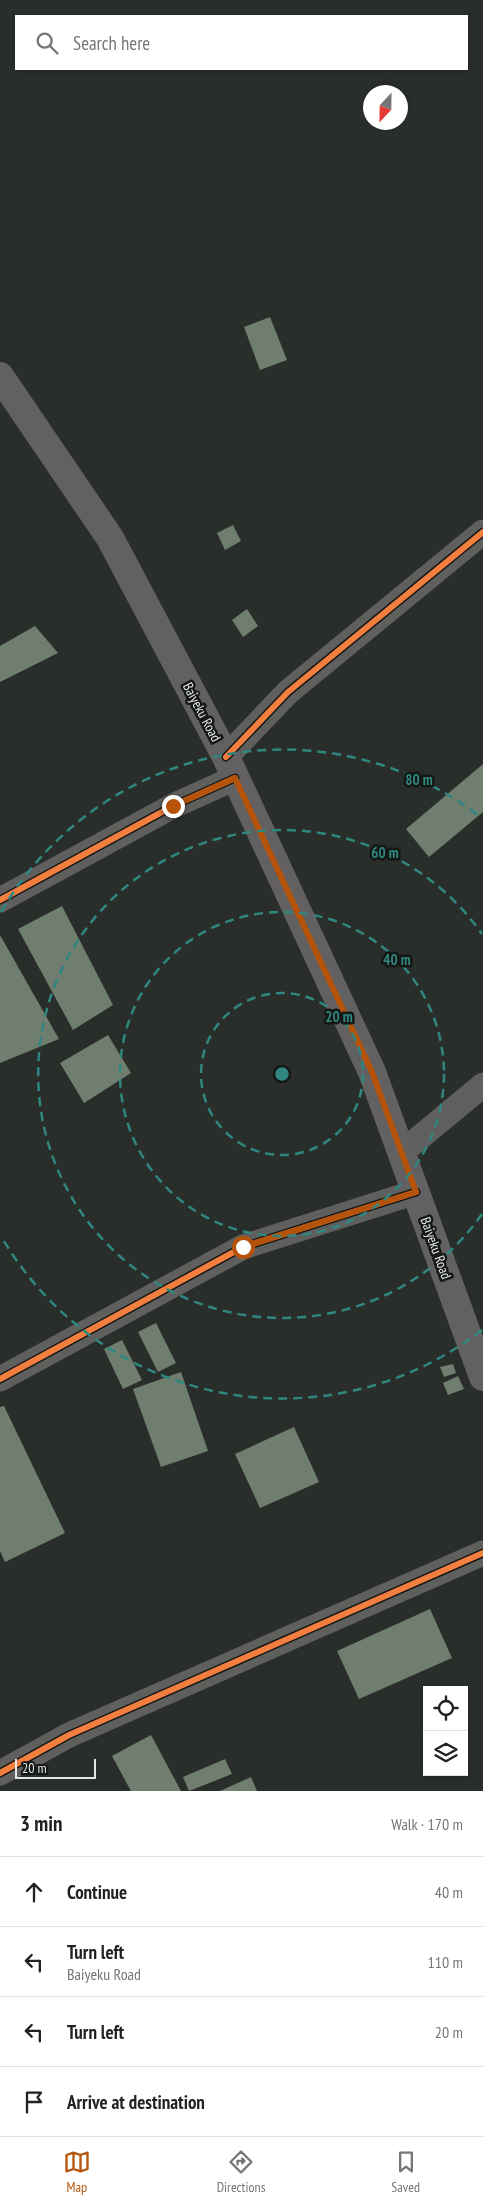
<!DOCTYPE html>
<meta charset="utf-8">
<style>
:root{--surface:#fff;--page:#f2f2f2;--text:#222;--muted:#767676;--line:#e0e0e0;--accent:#b45309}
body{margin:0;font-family:"PT Sans Narrow",sans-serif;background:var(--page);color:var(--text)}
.controls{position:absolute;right:15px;bottom:15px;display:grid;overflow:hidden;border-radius:0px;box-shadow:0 1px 4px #0004}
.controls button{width:45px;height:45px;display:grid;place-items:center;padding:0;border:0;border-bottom:1px solid var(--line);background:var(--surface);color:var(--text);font:25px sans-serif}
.compass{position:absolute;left:363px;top:85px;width:45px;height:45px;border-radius:50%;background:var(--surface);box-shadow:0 1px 4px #0004;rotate:202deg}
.scale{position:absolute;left:15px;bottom:12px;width:81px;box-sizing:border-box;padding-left:5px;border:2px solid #e4e8e3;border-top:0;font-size:14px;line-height:18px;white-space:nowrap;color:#e4e8e3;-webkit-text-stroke:4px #141714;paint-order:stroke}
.stop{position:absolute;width:15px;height:15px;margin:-11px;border:4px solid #b45309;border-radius:50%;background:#fff}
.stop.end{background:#b45309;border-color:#fff;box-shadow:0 1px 5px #0008}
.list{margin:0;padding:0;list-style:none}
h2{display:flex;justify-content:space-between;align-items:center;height:65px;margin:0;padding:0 20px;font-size:21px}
h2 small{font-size:16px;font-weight:400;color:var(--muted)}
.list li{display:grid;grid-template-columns:32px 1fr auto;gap:15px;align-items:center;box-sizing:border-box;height:70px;padding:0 20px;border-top:1px solid var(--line)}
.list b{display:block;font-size:19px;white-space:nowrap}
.list p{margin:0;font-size:16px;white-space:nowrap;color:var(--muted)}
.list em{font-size:16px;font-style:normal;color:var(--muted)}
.icon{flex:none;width:28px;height:28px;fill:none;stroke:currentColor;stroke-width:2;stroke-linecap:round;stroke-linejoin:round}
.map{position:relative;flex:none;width:483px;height:1791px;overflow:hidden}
.search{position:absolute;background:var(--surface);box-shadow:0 1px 4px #0004;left:15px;right:15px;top:15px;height:55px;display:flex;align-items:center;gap:12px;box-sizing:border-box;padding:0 18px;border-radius:0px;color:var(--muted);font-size:19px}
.sheet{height:345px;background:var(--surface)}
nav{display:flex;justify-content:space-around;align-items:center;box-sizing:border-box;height:70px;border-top:1px solid var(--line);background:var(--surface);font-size:14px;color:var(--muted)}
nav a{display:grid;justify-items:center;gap:2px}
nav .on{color:var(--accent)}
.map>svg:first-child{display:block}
.building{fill:#6f7e6f}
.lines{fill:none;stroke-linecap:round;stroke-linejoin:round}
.minor{stroke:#5f5f5e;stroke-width:25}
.secondary{stroke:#626060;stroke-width:28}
.cycleway-casing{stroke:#141714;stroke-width:9}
.cycleway{stroke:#f27e40;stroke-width:6}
.route{stroke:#b45309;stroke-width:6}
.ring{fill:none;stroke:#2f8780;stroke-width:2.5;stroke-dasharray:9 6}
.labels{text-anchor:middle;stroke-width:5;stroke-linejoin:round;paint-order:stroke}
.street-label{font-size:14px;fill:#e4e8e3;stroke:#141714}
.centre{fill:#2f8780;stroke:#141714;stroke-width:2.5}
.ring-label{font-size:15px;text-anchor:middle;font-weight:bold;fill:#2f8780;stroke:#141714;stroke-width:5;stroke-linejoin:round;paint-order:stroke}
</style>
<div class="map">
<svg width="483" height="1791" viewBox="0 0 483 1791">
<rect width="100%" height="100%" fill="#2a2e2a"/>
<g class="building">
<path d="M 270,317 L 287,360 L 260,370 L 244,327 Z"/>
<path d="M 233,525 L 241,541 L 225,550 L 217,533 Z"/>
<path d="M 247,609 L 258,626 L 243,637 L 232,620 Z"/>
<path d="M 35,626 L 58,653 L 0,682 L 0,646 Z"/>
<path d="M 483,764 L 483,812 L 429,857 L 406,829 Z"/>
<path d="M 62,906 L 113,1005 L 73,1030 L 18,929 Z"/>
<path d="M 0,935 L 59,1039 L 0,1063 Z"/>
<path d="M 108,1035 L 131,1073 L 84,1103 L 60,1063 Z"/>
<path d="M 156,1323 L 176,1363 L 158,1372 L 138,1332 Z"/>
<path d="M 122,1340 L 142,1380 L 123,1389 L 104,1349 Z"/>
<path d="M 453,1364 L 456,1373 L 444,1377 L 440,1367 Z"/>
<path d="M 181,1372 L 208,1451 L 161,1467 L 133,1389 Z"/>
<path d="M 458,1376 L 464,1389 L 448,1395 L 443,1383 Z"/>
<path d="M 4,1406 L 65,1533 L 5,1562 L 0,1551 L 0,1407 Z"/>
<path d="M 294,1427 L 319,1482 L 260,1508 L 235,1454 Z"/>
<path d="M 430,1609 L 452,1658 L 359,1699 L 337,1651 Z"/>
<path d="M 151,1735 L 181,1791 L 131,1791 L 112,1756 Z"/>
<path d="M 225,1759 L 232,1774 L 189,1791 L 183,1777 Z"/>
<path d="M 251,1777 L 257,1791 L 220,1791 Z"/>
</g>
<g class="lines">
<g class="minor">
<path d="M 226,757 L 288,692 L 483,532"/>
<path d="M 0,900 L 173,806 L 235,778"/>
<path d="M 401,1153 L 483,1085"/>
<path d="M 0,1379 L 243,1247 L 416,1192"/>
<path d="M 0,1773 L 69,1735 L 483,1553"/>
</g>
<path class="secondary" d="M 0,376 L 110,538 L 226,757 L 372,1072 L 483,1377"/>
<g class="cycleway-casing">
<g id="cycleway">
<path d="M 226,757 L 288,692 L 483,532"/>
<path d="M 0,900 L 173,806 L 235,778"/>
<path d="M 0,1379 L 243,1247 L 416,1192"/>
<path d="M 0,1773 L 69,1735 L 483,1553"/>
</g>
</g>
<use href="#cycleway" class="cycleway"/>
</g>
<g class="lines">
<path class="route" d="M 173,806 L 235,778 L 372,1072 L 416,1192 L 243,1247"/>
</g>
<g class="ring">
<circle cx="282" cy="1074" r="81"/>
<circle cx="282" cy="1074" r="162"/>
<path d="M482 1214A244 244 0 1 1 482 934"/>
<path d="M482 1330A325 325 0 0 1 1 1236M1 912A325 325 0 0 1 482 818"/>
</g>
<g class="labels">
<g class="street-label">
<text transform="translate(202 712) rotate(62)" y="5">Baiyeku Road</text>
<text transform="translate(436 1248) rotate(70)" y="5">Baiyeku Road</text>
</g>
</g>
<circle cx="282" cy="1074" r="8" class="centre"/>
<g class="ring-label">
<text x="419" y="785">80 m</text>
<text x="385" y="858">60 m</text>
<text x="397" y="965">40 m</text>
<text x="339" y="1022">20 m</text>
</g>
</svg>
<div class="controls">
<button><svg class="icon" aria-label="locate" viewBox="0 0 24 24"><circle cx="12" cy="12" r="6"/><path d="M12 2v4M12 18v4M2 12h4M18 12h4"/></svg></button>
<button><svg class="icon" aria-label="layers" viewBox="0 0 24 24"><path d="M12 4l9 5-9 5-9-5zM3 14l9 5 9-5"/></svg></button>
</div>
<svg class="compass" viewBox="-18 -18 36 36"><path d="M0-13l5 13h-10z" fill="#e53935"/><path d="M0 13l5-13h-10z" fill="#767676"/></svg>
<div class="scale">20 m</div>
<div class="stop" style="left:243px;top:1247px"></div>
<div class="stop end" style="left:173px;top:806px"></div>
<div class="search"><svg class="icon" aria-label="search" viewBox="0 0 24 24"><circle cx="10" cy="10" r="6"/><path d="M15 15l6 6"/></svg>Search here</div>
</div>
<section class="sheet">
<h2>3 min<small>Walk · 170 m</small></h2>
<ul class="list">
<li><svg class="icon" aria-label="ahead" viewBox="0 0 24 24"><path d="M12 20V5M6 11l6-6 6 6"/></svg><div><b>Continue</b></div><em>40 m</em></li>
<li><svg class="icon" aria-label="left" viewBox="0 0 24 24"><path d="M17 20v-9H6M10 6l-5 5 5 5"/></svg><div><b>Turn left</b><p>Baiyeku Road</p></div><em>110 m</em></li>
<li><svg class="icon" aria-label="left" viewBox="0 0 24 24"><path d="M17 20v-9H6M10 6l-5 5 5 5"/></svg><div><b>Turn left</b></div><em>20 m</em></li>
<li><svg class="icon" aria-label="arrive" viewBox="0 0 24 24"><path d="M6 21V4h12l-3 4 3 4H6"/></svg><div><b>Arrive at destination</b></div></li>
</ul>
</section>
<nav>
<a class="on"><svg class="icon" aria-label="map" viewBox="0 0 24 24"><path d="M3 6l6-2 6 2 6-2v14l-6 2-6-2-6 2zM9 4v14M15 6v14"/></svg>Map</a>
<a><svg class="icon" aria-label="directions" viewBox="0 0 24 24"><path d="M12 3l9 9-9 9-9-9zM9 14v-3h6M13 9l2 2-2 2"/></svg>Directions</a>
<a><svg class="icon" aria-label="saved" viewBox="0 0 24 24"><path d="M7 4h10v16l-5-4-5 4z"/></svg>Saved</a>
</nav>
